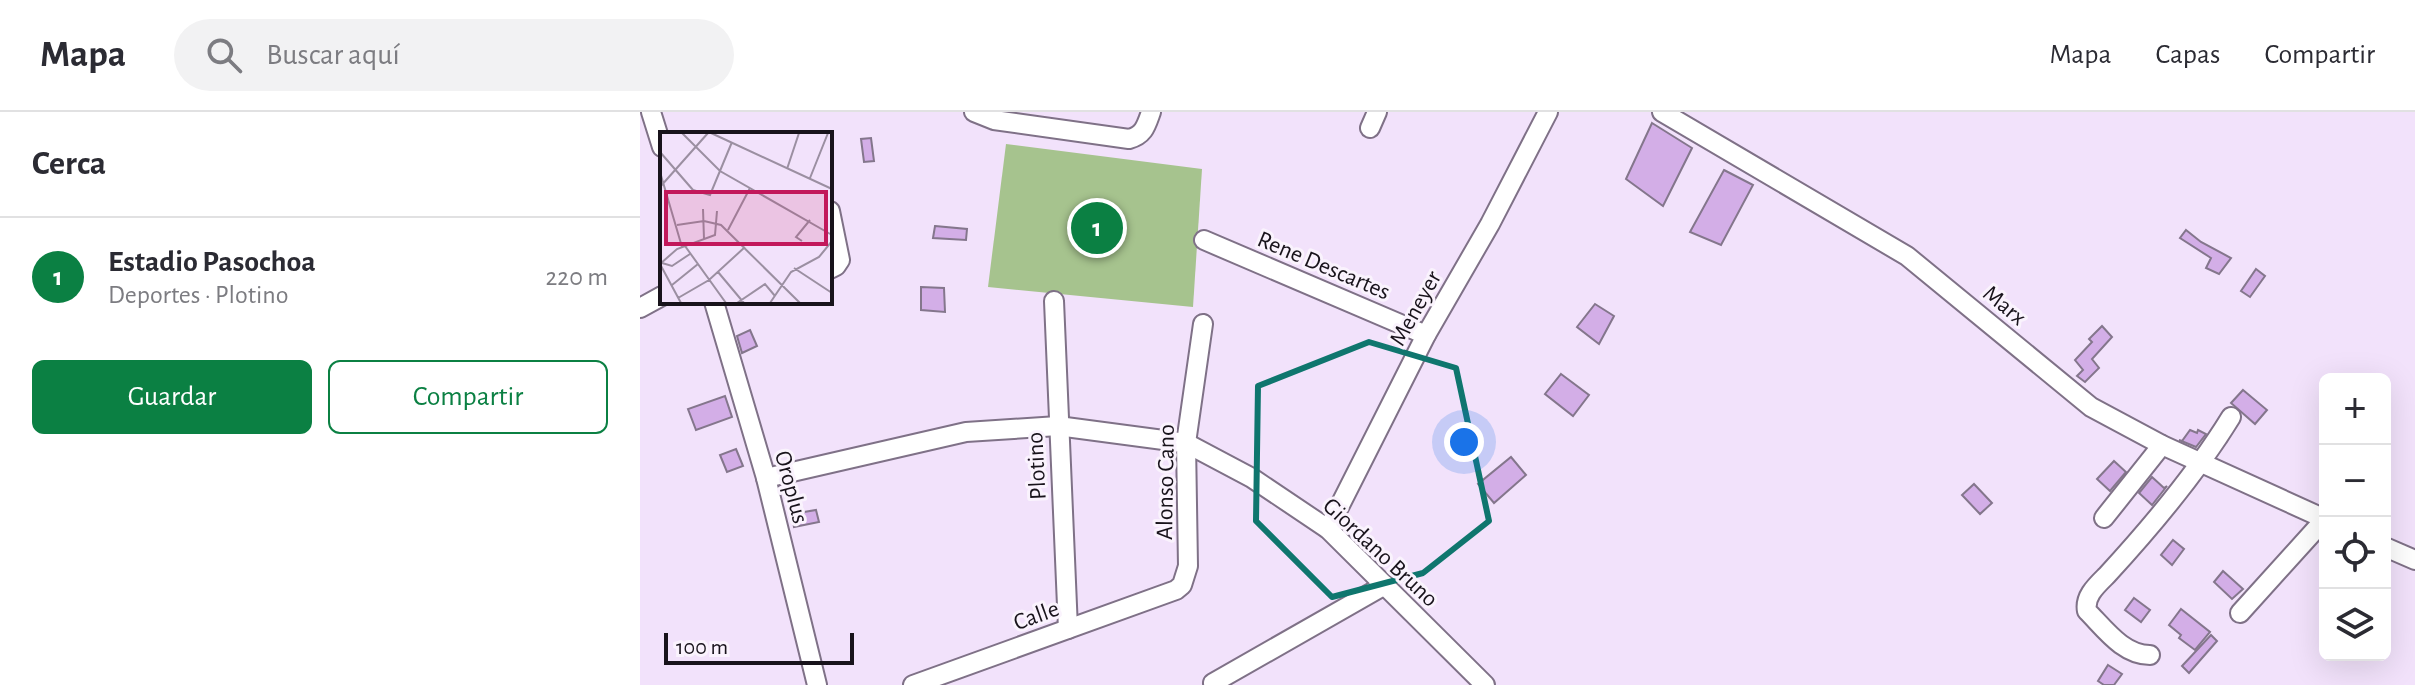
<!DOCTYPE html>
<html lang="es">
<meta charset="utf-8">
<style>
:root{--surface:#fff;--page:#f2f2f3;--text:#2b2b33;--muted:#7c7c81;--line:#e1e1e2;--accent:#0b8043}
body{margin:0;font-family:"Alegreya Sans",sans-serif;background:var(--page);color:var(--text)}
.controls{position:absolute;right:24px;bottom:24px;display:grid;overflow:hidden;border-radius:12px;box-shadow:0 8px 32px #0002}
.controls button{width:72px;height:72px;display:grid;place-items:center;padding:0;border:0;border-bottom:2px solid var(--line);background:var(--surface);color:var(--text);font:40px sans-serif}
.scale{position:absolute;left:24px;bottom:20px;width:190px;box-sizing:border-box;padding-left:8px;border:4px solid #18131b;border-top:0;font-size:22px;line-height:28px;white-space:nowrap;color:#18131b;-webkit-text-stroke:6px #faf3fd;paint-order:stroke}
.you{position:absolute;left:824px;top:330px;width:28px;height:28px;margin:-20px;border:6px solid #fff;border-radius:50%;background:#1a73e8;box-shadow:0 0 0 12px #1a73e833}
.badge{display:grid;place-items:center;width:52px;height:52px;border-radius:50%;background:var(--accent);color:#fff;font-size:26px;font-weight:700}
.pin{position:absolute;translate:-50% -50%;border:4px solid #fff;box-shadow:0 2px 8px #0006}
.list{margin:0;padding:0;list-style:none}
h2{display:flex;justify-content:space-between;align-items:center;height:104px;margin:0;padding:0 32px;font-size:34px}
h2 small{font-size:26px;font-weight:400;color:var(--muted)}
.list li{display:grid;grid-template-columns:52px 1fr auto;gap:24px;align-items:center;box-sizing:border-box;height:120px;padding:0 32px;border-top:2px solid var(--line)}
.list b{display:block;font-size:30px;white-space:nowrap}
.list p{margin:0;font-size:26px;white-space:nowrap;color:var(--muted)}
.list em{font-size:26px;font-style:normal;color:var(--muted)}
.actions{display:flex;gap:16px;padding:24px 32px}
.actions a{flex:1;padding:18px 0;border:2px solid var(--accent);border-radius:12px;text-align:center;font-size:28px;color:var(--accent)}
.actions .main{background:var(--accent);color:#fff}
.icon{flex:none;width:44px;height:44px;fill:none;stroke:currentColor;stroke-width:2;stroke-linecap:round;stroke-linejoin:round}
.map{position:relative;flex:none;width:1775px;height:573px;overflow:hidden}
header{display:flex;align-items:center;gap:48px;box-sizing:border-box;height:112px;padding:0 40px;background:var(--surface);border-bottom:2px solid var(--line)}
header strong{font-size:38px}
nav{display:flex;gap:44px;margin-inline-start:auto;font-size:28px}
.search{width:560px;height:72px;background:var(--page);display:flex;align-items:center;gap:20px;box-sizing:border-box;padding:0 28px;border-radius:44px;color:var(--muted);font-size:30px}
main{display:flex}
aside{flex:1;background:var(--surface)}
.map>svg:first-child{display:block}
.green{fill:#a6c38e}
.building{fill:#d3aee7;stroke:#84768c;stroke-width:2}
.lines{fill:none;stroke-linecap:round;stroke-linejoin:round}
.minor-casing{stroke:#7f7187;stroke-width:22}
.minor{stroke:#fff;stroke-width:18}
.marked{fill:none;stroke:#0f766e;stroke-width:6;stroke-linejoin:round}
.labels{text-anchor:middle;stroke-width:6;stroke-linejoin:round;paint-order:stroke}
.street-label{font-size:24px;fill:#18131b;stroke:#faf3fd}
.inset-road{fill:none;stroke:#9b8fa1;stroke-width:2}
.view{fill:#c2185b;fill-opacity:0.15;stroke:#c2185b;stroke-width:4}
.inset-edge{fill:none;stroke:#18131b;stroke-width:4}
</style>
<header>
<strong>Mapa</strong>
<div class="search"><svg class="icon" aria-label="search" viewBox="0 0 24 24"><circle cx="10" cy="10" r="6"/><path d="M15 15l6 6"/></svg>Buscar aquí</div>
<nav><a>Mapa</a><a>Capas</a><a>Compartir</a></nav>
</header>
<main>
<aside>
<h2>Cerca<small></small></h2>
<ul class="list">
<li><span class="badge">1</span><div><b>Estadio Pasochoa</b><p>Deportes · Plotino</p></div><em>220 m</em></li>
</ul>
<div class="actions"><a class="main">Guardar</a><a>Compartir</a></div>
</aside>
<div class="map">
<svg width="1775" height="573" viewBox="0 0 1775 573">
<rect width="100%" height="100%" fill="#f2e2fb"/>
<path class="green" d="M 366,32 L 562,57 L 553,195 L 348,175 Z"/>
<g class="building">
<path d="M 1012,11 L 1052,36 L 1023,94 L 986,67 Z"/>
<path d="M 231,26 L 234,49 L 224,50 L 221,27 Z"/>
<path d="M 1084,58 L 1113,73 L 1081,133 L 1050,120 Z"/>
<path d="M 295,114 L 327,117 L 326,128 L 293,126 Z"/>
<path d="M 1546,118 L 1561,130 L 1591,146 L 1579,162 L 1566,156 L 1571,146 L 1540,126 Z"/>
<path d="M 1616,157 L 1625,164 L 1610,185 L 1601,179 Z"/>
<path d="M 281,175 L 304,176 L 305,200 L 281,198 Z"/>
<path d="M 955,192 L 974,204 L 959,232 L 937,215 Z"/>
<path d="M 1462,214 L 1472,225 L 1452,247 L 1459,256 L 1445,270 L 1437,264 L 1443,258 L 1435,248 L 1452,230 L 1449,227 Z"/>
<path d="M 110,218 L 117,234 L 102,241 L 97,224 Z"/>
<path d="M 921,262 L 949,283 L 933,304 L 905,282 Z"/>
<path d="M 1603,278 L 1627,298 L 1615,312 L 1591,291 Z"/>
<path d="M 85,284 L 92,305 L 56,318 L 48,297 Z"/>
<path d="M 1550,318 L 1557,321 L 1558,318 L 1566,322 L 1556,335 L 1539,328 L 1542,329 Z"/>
<path d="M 96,337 L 103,354 L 87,360 L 80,343 Z"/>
<path d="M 871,345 L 886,363 L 854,391 L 838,372 Z"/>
<path d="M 1474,349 L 1486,360 L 1470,379 L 1457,367 Z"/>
<path d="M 1512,365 L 1524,376 L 1527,374 L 1512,393 L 1499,381 Z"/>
<path d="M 1334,372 L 1352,391 L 1340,402 L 1322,383 Z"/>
<path d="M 176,398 L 179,410 L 154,415 L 152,402 Z"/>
<path d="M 1533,428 L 1544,437 L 1532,453 L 1521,443 Z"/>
<path d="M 1583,459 L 1603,477 L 1592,487 L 1574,470 Z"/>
<path d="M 1494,486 L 1510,498 L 1501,510 L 1485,498 Z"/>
<path d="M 1541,497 L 1570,520 L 1555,538 L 1539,526 L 1541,523 L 1529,513 Z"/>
<path d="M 1571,523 L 1577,529 L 1549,561 L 1542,554 Z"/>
<path d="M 1468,553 L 1482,562 L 1474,573 L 1464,573 L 1458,569 Z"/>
</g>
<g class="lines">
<g class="minor-casing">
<g id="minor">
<path d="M 11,0 L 22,35"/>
<path d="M 334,0 L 354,8 L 489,27 C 504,23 506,14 511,0"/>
<path d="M 1022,0 L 1267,144 L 1451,295 L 1522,333 L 1685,407"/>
<path d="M 730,16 L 737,0"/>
<path d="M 190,99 L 200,148 L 196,154 L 190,157"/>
<path d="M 564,128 L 786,223"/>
<path d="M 414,189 L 428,517"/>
<path d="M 74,190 L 126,366 L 177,573"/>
<path d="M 0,196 L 22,184"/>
<path d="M 126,366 L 326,320 L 418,314 L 546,331 L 612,366 L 688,417 L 845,573"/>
<path d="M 1464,406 L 1522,333"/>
<path d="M 688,417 L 786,223 L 850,112 L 908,0"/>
<path d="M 1745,435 L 1775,448"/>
<path d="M 1600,501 L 1685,407"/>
<path d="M 1510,543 C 1483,543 1465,517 1447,499 C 1444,484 1457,473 1467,463 C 1513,413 1556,362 1591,305"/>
<path d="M 573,571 L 745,473"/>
<path d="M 273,573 L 536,478 L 542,473 L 548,454 L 546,331 L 563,212"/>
</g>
</g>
<use href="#minor" class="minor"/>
</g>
<path class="marked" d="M 729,230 L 816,256 L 849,409 L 783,461 L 692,485 L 616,409 L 618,274 Z"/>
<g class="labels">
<g class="street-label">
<text transform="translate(684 153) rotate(23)" y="8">Rene Descartes</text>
<text transform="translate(1365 193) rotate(40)" y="8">Marx</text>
<text transform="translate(775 196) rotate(-61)" y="8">Meneyer</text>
<text transform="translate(396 354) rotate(-93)" y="8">Plotino</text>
<text transform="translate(525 370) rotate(-89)" y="8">Alonso Cano</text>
<text transform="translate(152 375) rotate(75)" y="8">Oroplus</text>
<text transform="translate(741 440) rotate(43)" y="8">Giordano Bruno</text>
<text transform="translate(396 503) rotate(-20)" y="8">Calle</text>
</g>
</g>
<g transform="translate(20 20)">
<rect width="172" height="172" fill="#f2e2fb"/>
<path class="inset-road" d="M 22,1 L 60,39 L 172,103M 51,1 L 172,57M 0,20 L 33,58 L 50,63 L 72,10M 127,37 L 139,1M 0,40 L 22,115M 150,46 L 168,1M 0,55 L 48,1M 43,77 L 44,107M 17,93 L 44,89 L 61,93 L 140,171M 68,98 L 90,56M 142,109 L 136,105 L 150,88M 25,114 L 66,171M 2,131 L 12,134 L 30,122M 0,132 L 17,117 L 55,103 L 57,79M 0,132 L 21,171M 134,136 L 172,161M 58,140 L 84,171M 12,153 L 38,132M 18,166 L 49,148 L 85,115M 77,171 L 105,152 L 115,164M 110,171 L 131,140 L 159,125 L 172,109"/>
<path class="view" d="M 6,60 L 166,60 L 166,112 L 6,112 Z"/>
<rect width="172" height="172" class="inset-edge"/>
</g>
</svg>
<div class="controls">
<button>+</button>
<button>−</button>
<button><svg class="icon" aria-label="locate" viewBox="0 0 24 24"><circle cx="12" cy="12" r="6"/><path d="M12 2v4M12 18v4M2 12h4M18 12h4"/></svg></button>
<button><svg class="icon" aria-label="layers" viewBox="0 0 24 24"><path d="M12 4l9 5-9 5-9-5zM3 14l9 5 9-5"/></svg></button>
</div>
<div class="scale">100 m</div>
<div class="you"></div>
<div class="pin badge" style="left:457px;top:116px">1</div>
</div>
</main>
